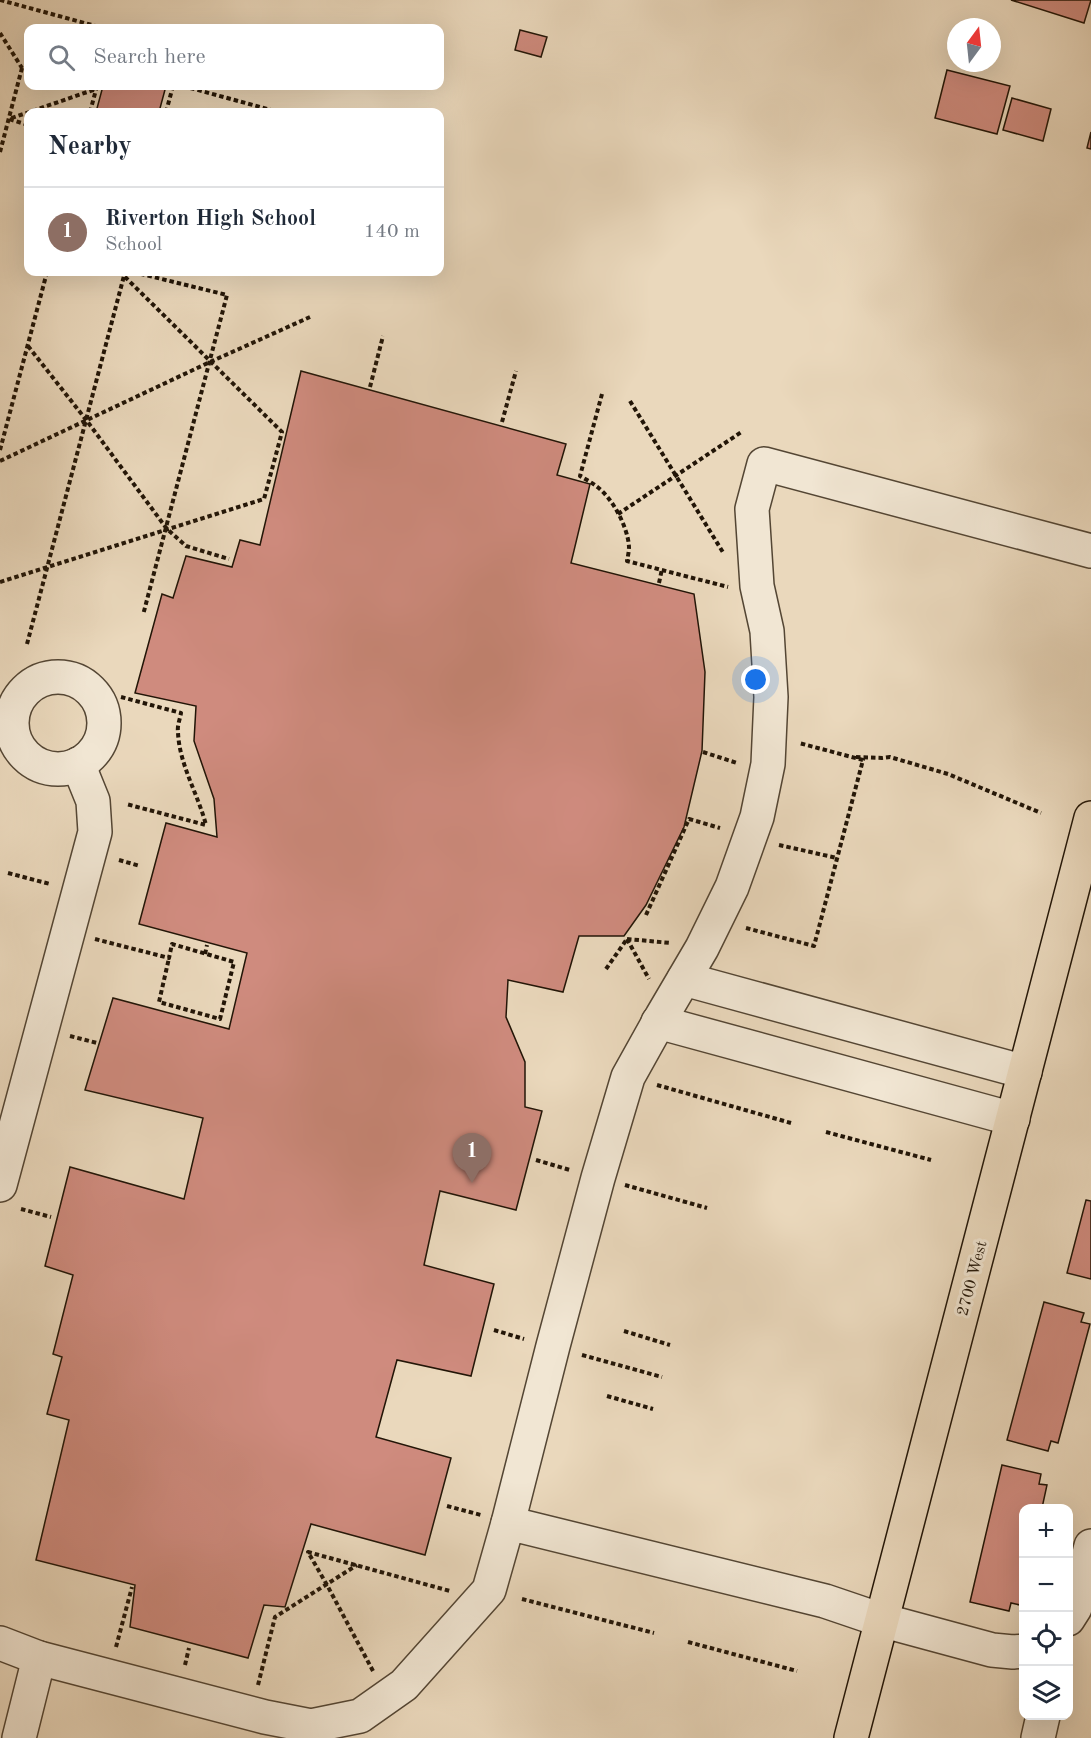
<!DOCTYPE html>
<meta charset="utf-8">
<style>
:root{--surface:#fff;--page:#f2f2f3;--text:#1f2937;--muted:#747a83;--line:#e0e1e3;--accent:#d93025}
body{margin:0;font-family:"Old Standard TT",serif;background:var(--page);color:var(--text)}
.controls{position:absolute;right:18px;bottom:18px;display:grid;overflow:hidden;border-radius:12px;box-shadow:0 6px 24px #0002}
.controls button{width:54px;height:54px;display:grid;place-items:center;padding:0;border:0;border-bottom:2px solid var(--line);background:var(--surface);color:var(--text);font:30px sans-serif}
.compass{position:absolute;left:947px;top:18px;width:54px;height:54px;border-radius:50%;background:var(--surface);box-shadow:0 6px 24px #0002;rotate:15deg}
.you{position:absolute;left:756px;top:680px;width:21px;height:21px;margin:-15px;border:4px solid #fff;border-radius:50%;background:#1a73e8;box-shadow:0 0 0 9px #1a73e833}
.badge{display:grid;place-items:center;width:39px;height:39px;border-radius:50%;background:var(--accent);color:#fff;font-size:20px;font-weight:700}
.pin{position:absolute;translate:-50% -50px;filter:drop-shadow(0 2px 3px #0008)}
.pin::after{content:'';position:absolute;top:32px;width:21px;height:18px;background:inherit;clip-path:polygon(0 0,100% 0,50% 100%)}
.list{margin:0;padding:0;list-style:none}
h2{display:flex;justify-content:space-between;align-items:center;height:78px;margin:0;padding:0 24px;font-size:26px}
h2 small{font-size:20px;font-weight:400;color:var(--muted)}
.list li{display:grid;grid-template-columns:39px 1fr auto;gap:18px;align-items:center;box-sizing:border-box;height:90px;padding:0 24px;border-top:2px solid var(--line)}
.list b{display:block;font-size:22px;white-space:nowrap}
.list p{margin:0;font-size:20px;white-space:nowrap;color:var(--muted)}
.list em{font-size:20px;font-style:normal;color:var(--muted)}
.icon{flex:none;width:33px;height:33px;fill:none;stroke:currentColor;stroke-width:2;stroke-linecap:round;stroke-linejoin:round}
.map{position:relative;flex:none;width:1091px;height:1738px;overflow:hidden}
.search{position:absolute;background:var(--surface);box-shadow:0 6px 24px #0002;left:24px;top:24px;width:420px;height:66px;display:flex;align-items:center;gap:15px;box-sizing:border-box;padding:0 21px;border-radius:12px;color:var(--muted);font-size:22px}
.panel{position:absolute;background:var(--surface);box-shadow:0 6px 24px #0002;left:24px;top:108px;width:420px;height:168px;border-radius:12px}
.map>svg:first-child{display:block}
.building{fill:#cf8b7e;stroke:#221507;stroke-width:1.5}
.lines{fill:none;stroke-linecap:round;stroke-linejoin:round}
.minor-casing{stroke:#544634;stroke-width:36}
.major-casing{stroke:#221507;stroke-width:36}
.path{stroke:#221507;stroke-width:4;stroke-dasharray:4.5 3;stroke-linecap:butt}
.minor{stroke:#f1e6d3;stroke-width:33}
.major{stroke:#ead8bc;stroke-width:33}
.labels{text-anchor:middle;stroke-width:6;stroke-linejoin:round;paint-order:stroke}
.street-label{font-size:16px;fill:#221507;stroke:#f1e6d3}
</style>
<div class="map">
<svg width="1091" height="1738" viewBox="0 0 1091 1738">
<rect width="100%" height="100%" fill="#ead8bc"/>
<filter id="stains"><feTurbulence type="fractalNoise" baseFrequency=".00333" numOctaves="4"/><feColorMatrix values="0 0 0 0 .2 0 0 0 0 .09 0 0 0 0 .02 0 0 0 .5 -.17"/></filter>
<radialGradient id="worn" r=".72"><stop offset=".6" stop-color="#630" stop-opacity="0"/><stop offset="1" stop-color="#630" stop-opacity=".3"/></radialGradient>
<g class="building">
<path d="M 1011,0 L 1091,0 L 1084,23 Z"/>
<path d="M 520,30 L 547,37 L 541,57 L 515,50 Z"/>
<path d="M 947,70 L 1010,86 L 997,134 L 935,118 Z"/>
<path d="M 103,86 L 166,86 L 159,112 L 96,112 Z"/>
<path d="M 1012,98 L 1051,109 L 1043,141 L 1003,130 Z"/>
<path d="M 1091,132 L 1091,149 L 1087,148 Z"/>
<path d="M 301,371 L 566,444 L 557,475 L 590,484 L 571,563 L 694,594 L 705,672 L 702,751 L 684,827 L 646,905 L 624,936 L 579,936 L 563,992 L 508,980 L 506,1017 L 525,1062 L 525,1107 L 542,1111 L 516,1210 L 440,1191 L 424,1265 L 494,1284 L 471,1376 L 397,1360 L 376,1437 L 451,1458 L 425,1555 L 311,1524 L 285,1607 L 264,1605 L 248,1658 L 130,1627 L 135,1585 L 36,1560 L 69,1420 L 47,1414 L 62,1357 L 53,1354 L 73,1275 L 45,1266 L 70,1167 L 184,1199 L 203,1118 L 85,1090 L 113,998 L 229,1029 L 247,953 L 139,924 L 166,823 L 217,837 L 214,799 L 194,741 L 196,706 L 135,693 L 162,594 L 173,598 L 186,556 L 232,567 L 240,540 L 260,545 Z"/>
<path d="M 1086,1200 L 1091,1201 L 1091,1279 L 1067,1273 Z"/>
<path d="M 1044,1302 L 1084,1313 L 1081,1322 L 1090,1324 L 1058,1443 L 1051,1441 L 1048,1451 L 1007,1440 Z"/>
<path d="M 1002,1465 L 1041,1474 L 1039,1484 L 1047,1485 L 1042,1508 L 1024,1508 L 1024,1588 L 1020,1605 L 1011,1603 L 1009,1611 L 970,1602 Z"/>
</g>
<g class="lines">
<g class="minor-casing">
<g id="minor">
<circle cx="58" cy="723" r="46"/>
<path d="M 684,979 L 1025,1072"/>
<path d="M 658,1022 L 1013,1119"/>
<path d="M 0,1185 L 95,832 L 93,801 L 78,764"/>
<path d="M 508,1523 L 553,1346 L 598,1178 L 628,1077 L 662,1016 L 702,948 L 732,887 L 757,817 L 768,764 L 771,697 L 767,631 L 757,586 L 752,509 L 764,464 L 1091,551"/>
<path d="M 1068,1619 L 1075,1608 L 1091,1546"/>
<path d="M 0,1643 L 39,1658 L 265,1717 L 311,1726 L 360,1716 L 404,1685 L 489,1590 L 508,1523 L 825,1601 L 881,1620 L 992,1650 L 1013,1652 L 1024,1651"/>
<path d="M 19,1738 L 39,1658"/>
<path d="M 1038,1738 L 1043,1716"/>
</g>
</g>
<g class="major-casing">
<path id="major" d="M 851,1738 L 1091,818"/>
</g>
<g class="path">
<path d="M 0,0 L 103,28"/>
<path d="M 0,33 L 22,68 L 28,70"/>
<path d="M 84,86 L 95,89"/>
<path d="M 183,86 L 275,111"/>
<path d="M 90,112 L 97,86"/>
<path d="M 166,112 L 173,86"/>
<path d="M 28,125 L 9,119 L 96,89"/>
<path d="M 0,152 L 22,68"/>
<path d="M 133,272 L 227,295 L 143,615"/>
<path d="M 28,346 L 87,421 L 167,529 L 186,546 L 229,559"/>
<path d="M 370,387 L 383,336"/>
<path d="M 602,394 L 580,476 C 585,479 591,482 596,486 C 612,497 628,527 629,547 C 629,551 628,556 627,561 L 728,587"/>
<path d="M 630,401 L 724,554"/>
<path d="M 502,422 L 516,371"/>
<path d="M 0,450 L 47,272"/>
<path d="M 0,461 L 210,362 L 310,317"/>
<path d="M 618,514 L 743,431"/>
<path d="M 0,582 L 264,499 L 282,432 L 120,272"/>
<path d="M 659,583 L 662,569"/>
<path d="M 27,644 L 125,272"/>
<path d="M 121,697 L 181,713 C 180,719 177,726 178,732 C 179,764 198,794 206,825 L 126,804"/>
<path d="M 703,752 L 737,763"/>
<path d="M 856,757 L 882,758 L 890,757 L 948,774 L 1041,813"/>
<path d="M 779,845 L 837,858"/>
<path d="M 119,860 L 140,866"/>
<path d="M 8,873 L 50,884"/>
<path d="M 646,915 L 689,819 L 720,828"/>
<path d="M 746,928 L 814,946 L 863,760 L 799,743"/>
<path d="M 95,939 L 169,958 L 172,944 L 234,962 L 220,1019 L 159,1002 L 169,958"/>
<path d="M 627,939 L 671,943"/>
<path d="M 627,939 L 649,979"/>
<path d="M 205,954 L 207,945"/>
<path d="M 606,969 L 627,939"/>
<path d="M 70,1036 L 97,1043"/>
<path d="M 657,1085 L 791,1123"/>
<path d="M 826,1132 L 931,1160"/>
<path d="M 536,1160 L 570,1170"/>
<path d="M 625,1185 L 707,1208"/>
<path d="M 21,1209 L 51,1217"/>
<path d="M 494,1330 L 524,1339"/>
<path d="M 624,1331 L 670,1345"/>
<path d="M 582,1355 L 662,1377"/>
<path d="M 607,1396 L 653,1409"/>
<path d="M 447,1506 L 481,1515"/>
<path d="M 522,1599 L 654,1633"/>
<path d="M 688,1642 L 797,1671"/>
<path d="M 116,1647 L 132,1587"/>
<path d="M 185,1665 L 189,1648"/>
<path d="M 373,1671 L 327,1585 L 308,1552 L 450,1591"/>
<path d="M 258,1685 L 275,1617 L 357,1565"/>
</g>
<use href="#minor" class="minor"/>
<use href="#major" class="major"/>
</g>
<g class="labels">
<g class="street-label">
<text transform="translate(971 1278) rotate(-75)" y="6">2700 West</text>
</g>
</g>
<rect width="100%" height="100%" filter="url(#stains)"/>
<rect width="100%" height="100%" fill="url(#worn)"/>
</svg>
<div class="controls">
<button>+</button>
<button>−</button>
<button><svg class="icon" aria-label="locate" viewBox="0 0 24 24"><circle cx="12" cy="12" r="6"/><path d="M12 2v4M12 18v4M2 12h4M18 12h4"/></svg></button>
<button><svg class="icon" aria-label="layers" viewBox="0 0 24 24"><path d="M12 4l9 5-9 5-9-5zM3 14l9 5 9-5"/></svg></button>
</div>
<svg class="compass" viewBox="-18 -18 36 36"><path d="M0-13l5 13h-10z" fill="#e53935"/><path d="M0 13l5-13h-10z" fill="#747a83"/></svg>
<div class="you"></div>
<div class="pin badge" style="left:472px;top:1183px;background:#8d6e63">1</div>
<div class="search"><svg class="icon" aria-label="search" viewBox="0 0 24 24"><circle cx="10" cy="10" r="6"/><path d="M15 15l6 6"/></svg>Search here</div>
<section class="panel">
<h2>Nearby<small></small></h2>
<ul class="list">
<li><span class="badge" style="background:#8d6e63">1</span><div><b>Riverton High School</b><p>School</p></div><em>140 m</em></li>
</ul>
</section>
</div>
